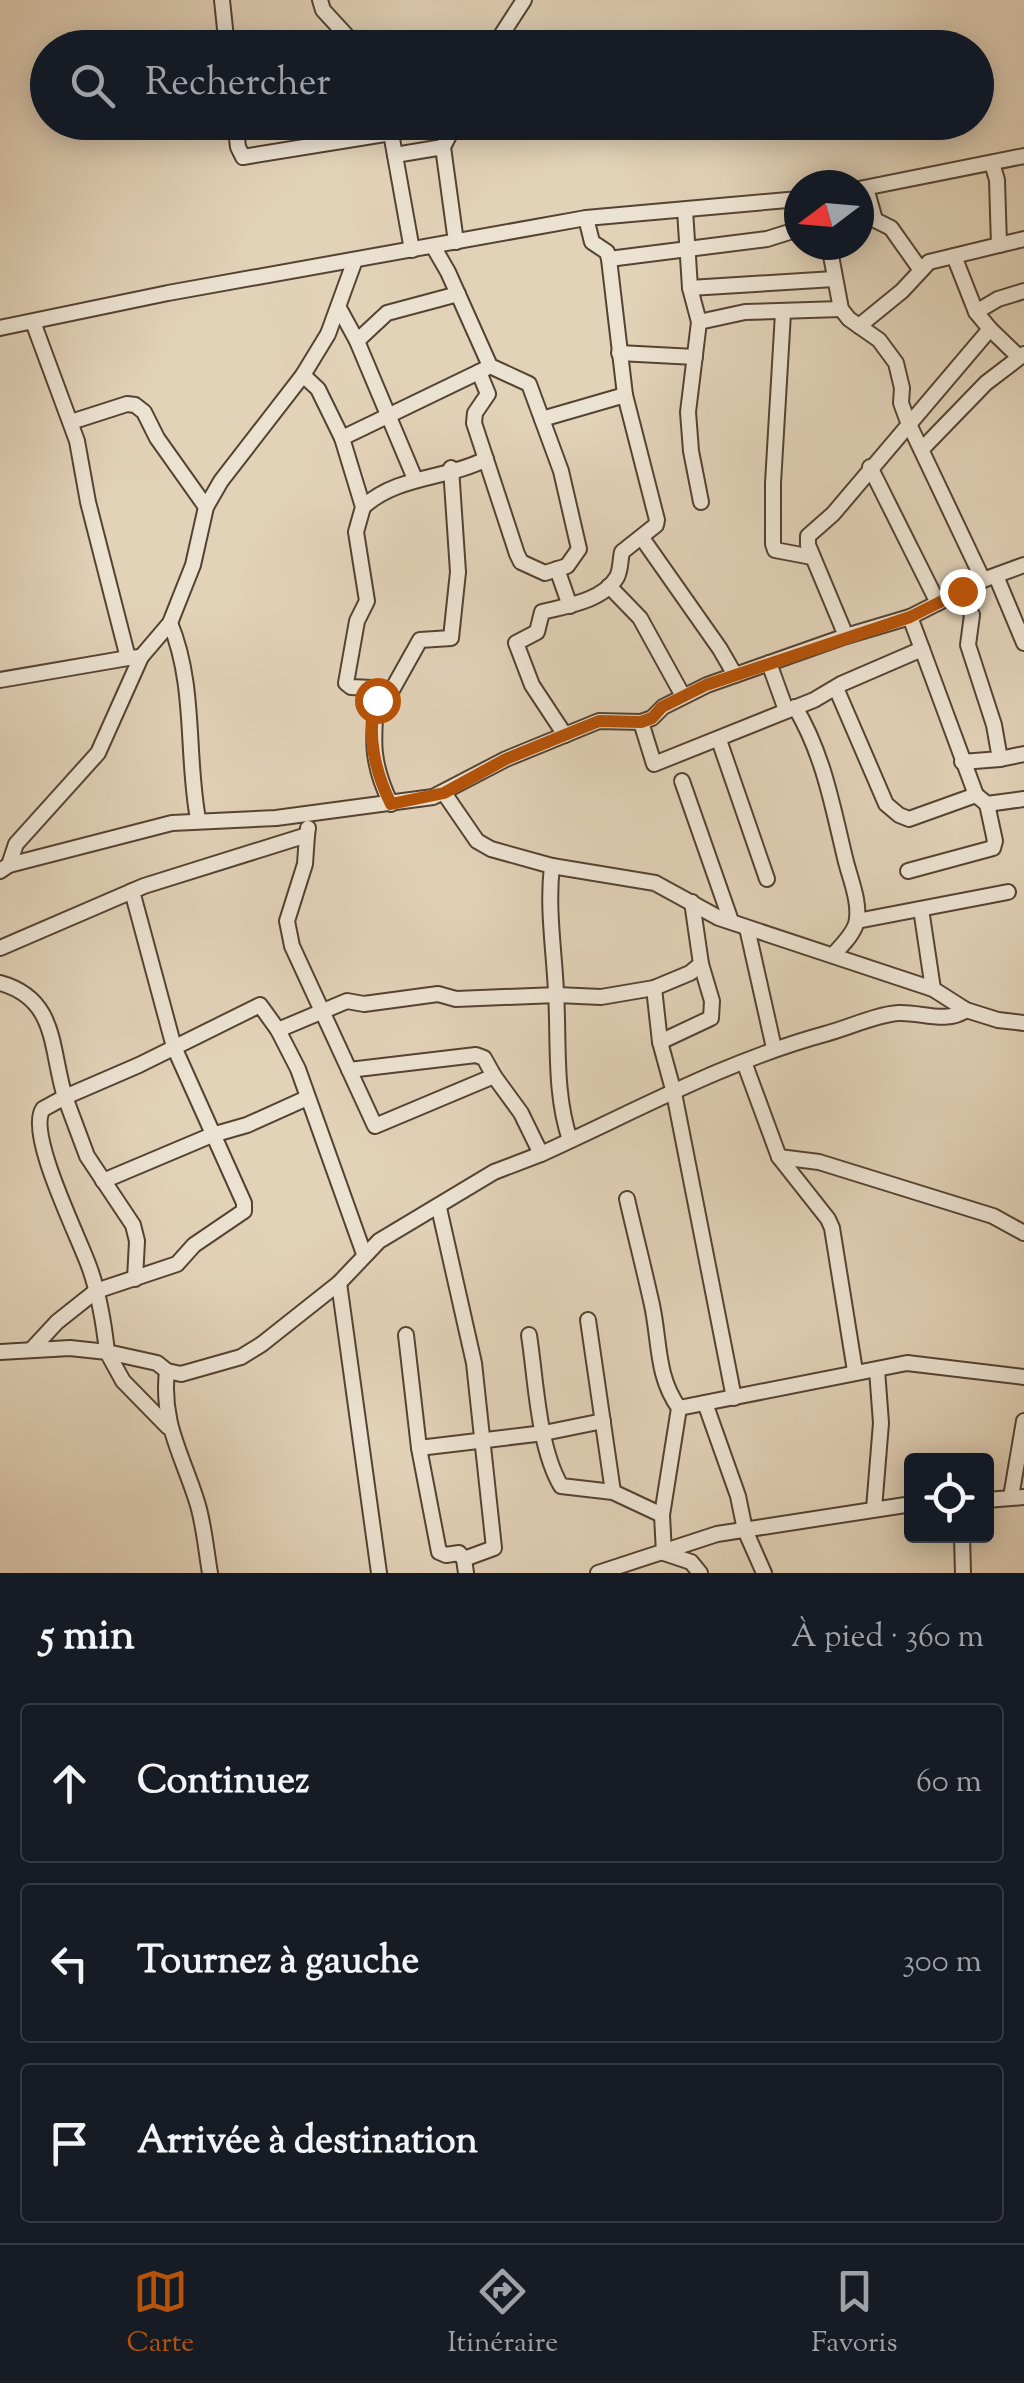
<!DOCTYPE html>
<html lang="fr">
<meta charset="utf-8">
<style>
:root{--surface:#171b24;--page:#20242c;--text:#f1f3f6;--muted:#9ea1a6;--line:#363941;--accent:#b45309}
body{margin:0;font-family:"Sorts Mill Goudy",serif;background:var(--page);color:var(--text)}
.controls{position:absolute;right:30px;bottom:30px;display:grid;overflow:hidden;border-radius:10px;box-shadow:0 5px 25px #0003}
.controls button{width:90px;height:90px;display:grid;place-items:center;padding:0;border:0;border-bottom:2px solid var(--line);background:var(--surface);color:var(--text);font:50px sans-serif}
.compass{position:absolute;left:784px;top:170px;width:90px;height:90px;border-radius:50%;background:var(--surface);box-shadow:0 5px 25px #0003;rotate:254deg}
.stop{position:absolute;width:30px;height:30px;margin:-22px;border:8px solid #b45309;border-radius:50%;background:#fff}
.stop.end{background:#b45309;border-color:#fff;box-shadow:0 2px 10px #0008}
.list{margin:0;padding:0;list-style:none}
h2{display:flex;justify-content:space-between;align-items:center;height:130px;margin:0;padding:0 40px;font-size:42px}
h2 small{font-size:32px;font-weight:400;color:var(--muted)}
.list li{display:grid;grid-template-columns:65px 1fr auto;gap:30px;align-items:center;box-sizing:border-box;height:160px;margin:0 20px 20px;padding:0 20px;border:2px solid var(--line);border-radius:10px}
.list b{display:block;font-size:38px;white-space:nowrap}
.list em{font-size:32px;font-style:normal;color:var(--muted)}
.icon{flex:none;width:55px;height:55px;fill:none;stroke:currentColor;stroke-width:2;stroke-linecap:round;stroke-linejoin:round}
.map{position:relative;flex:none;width:1024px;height:1573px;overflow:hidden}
.search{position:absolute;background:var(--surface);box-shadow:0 5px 25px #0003;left:30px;right:30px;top:30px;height:110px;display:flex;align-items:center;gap:25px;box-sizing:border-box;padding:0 35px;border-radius:55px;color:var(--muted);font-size:38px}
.sheet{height:670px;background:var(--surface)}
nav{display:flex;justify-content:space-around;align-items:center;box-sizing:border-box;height:140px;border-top:2px solid var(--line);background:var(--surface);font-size:28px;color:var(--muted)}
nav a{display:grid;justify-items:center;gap:5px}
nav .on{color:var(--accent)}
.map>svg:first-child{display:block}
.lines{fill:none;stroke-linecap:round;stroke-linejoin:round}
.minor-casing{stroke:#544332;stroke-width:18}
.minor{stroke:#ece2d1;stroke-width:14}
.route{stroke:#b45309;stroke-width:12}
</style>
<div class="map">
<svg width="1024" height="1573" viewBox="0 0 1024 1573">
<rect width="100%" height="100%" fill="#e2d2b8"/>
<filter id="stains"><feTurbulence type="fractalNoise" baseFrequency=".002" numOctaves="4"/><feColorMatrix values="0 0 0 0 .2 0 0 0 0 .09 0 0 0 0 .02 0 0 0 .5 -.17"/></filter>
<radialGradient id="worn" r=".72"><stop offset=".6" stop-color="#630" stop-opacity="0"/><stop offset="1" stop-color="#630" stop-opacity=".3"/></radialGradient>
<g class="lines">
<g class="minor-casing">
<g id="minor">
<path d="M 222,0 L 227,48"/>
<path d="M 320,0 L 323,10 L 358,48"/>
<path d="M 493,48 L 524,0"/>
<path d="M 235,122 L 238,147 L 243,157 L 391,133"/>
<path d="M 389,122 L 412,250"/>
<path d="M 456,122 L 443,147 L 456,242"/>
<path d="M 395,155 L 443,147"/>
<path d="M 866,188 L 875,220 L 891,228 L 920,269"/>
<path d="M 859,189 L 1024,156"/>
<path d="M 685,210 L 690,288 L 699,322 L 688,412 L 691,451 L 701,502"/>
<path d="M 586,218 L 592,242 L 607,252 L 609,259 L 625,395"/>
<path d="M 829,245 L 841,309 L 849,319 L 879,340 L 896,363 L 902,388 L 901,403 L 908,422 L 983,580"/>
<path d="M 999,245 L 1024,239"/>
<path d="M 433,246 L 448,272 L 490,366 L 529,384 L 561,471 L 579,549 L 567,566 L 545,573 L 521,562 L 517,554 L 474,423 L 475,413 L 488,394 L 479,372"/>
<path d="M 609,259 L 767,239 L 799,229"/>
<path d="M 690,288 L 834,279"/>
<path d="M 339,308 L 357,341 L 415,479"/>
<path d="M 976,312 L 998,299 L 1024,291"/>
<path d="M 783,313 L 773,483 L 773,544 L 775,550 L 812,557"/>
<path d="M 33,322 L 77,441 L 88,502 L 128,658 L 141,657"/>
<path d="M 699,322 L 745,312 L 841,309"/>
<path d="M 859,326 L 902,291 L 929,262 L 999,245 L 997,180 L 992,163"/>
<path d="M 0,328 L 168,293 L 586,218 L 799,199"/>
<path d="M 990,329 L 1018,356"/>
<path d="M 357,341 L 387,313 L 458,294"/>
<path d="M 619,353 L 695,357"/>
<path d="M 303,375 L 318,389 L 342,438 L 363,507 L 356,532 L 367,601 L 357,621 L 346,683 L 351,687 L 372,688 L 377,694 C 373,739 370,761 391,804"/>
<path d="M 542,419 L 625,395 L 657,520 L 656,525 L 622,552 C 620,560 621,569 617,577 C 603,601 566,606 542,612 L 537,632 L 516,643 L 532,685 L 565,735"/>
<path d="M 71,422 L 127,404 L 135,405 L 144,412 L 157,438 L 206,507"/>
<path d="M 342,438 L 485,369"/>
<path d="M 923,448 L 986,383 L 1024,354"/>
<path d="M 870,467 L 938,603"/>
<path d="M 363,507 C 398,475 448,479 486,459"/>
<path d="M 642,538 L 720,649 L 735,675"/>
<path d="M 557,569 L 570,606"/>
<path d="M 996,576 L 1024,643"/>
<path d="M 609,586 L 640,618 L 683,696"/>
<path d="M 961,591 L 972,615 L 968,645 L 994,725 L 1000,759 L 962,762"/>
<path d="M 170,623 C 196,685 186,755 198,819"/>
<path d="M 846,636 L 808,545 L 808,536 L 833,514 L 990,329 L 976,312 L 954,256"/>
<path d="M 922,649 L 976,795 L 987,804 L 1024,799"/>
<path d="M 769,663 L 786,710"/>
<path d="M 0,680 L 128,658"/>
<path d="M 836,688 L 886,804 L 899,815 L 909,819 L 976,795"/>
<path d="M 377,694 L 392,690 L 420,640 L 451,638 L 458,572 L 451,468"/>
<path d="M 795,707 C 824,755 833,809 846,862 C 851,881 861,905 856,924 C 852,936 841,946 833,955"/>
<path d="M 641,722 L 654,764 L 814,700 L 841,684 L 922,649 L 910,617"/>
<path d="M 719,740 L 767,879"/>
<path d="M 1000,759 L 1024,754"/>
<path d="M 682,781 L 731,921"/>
<path d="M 444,793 L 477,841 L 491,849 L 552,866 L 655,883 L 719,918 L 933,989 L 966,1010 L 998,1020 L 1024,1023"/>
<path d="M 307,835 L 305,864 L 287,921 L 292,946 L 375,1126 L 494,1076 L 521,1113 L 541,1154"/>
<path d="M 9,865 L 16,844 L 98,753 L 141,657 L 170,623 L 193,565 L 206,507 L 221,481 L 303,375 L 328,334 L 355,260"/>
<path d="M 552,866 C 547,908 554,949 556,992 C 559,1041 554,1093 570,1140"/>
<path d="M 0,871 L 9,865 L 172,823 L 276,818 L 433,797 L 506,759 L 599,721 L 641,722 L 652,718 L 663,707 L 707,685 L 846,636 L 910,617 L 983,580 L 1024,565"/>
<path d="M 908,871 L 993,848 L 995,841 L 987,804"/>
<path d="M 921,909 L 933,989"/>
<path d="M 857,921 L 1008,892"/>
<path d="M 747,928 L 774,1048"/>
<path d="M 0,948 L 144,886 L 307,835 L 308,828"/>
<path d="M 0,983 C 58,999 50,1049 65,1097 L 43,1109 C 26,1134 80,1239 90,1269 C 99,1295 104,1324 107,1352 L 157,1363 L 167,1371 L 181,1374 L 241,1357 L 262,1344 L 339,1283 L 379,1241 L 494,1172 L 541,1154 C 634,1112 726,1061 825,1034 C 848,1028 877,1014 899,1013 C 921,1012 947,1024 966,1010"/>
<path d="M 654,988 L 660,1042 L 674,1093 L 734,1398"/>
<path d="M 278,1030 L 347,1001 L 364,1004 L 438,994 L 456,999 L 557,995 L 601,997 L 654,988 L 690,973 L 701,964 L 692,902"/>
<path d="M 660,1042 L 711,1018 L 712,1001 L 701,964"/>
<path d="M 744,1062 L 779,1157 L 828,1219 L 832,1228 L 855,1371"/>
<path d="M 349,1070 L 476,1055 L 484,1058 L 494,1076"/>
<path d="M 779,1157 L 819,1162 L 993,1216 L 1024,1233"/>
<path d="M 103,1181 L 212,1135 L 247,1125 L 307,1098"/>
<path d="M 627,1199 C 635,1234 644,1269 652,1305 C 660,1342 656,1376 679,1408 L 662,1515 L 664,1553 L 691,1562 L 700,1573"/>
<path d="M 439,1208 L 474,1363 L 494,1548 L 464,1559"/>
<path d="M 135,1279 L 137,1241 L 133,1225 L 87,1156 L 65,1097 L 139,1065 L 260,1005 L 278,1030 L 298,1069 L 364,1254"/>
<path d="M 339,1283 L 379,1573"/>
<path d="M 588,1320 L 613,1492"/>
<path d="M 406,1335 L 419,1448 L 439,1552 L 446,1555 L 459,1553 L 464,1559 L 466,1573"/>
<path d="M 529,1335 C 536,1380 538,1447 561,1486 L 613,1492 L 662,1515"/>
<path d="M 32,1349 L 57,1322 L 96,1291 L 177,1264 L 194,1245 L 244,1211 L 244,1203 L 174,1047 L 132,891"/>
<path d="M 0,1352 L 70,1348 L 107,1352 L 123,1381 L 168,1427"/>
<path d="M 167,1371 C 161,1423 182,1454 197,1502 C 204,1524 206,1550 210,1573"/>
<path d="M 705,1403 L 738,1496 L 745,1530 L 764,1573"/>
<path d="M 679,1408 L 907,1363 L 1024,1377"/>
<path d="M 419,1448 L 544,1433 L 603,1421"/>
<path d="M 1011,1497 L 1024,1421"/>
<path d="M 986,1500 L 1024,1497"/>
<path d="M 874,1509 L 881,1423 L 877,1370"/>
<path d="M 962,1536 L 963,1573"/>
<path d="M 598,1573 L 717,1534 L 912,1504"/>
</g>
</g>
<use href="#minor" class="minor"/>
</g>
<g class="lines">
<path class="route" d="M 377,700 C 365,733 376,774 391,804 L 444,793 L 506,759 L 599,721 L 641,722 L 652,718 L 662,707 L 706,685 L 910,617 L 962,591"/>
</g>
<rect width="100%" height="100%" filter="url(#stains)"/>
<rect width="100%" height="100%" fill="url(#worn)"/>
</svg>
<div class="controls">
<button><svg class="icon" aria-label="locate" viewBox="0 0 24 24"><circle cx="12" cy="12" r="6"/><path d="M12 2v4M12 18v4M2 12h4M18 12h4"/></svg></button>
</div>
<svg class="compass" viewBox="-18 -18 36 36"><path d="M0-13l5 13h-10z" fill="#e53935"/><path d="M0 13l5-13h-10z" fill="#9ea1a6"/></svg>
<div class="stop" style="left:377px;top:700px"></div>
<div class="stop end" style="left:962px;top:591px"></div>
<div class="search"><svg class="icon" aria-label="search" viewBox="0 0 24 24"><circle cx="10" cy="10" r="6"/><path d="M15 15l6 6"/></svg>Rechercher</div>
</div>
<section class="sheet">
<h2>5 min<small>À pied · 360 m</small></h2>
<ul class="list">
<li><svg class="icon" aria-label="ahead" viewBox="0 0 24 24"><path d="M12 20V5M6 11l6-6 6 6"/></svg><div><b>Continuez</b></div><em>60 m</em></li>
<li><svg class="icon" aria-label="left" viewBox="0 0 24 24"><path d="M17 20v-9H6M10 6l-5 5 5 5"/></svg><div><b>Tournez à gauche</b></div><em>300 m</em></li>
<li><svg class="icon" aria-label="arrive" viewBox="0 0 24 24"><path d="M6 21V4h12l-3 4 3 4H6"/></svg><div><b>Arrivée à destination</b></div></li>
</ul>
</section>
<nav>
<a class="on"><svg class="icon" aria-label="map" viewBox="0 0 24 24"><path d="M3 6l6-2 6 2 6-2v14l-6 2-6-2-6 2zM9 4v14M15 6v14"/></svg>Carte</a>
<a><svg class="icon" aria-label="directions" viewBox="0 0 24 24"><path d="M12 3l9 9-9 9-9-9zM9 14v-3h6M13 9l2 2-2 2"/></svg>Itinéraire</a>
<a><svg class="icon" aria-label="saved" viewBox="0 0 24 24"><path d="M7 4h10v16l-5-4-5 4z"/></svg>Favoris</a>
</nav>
